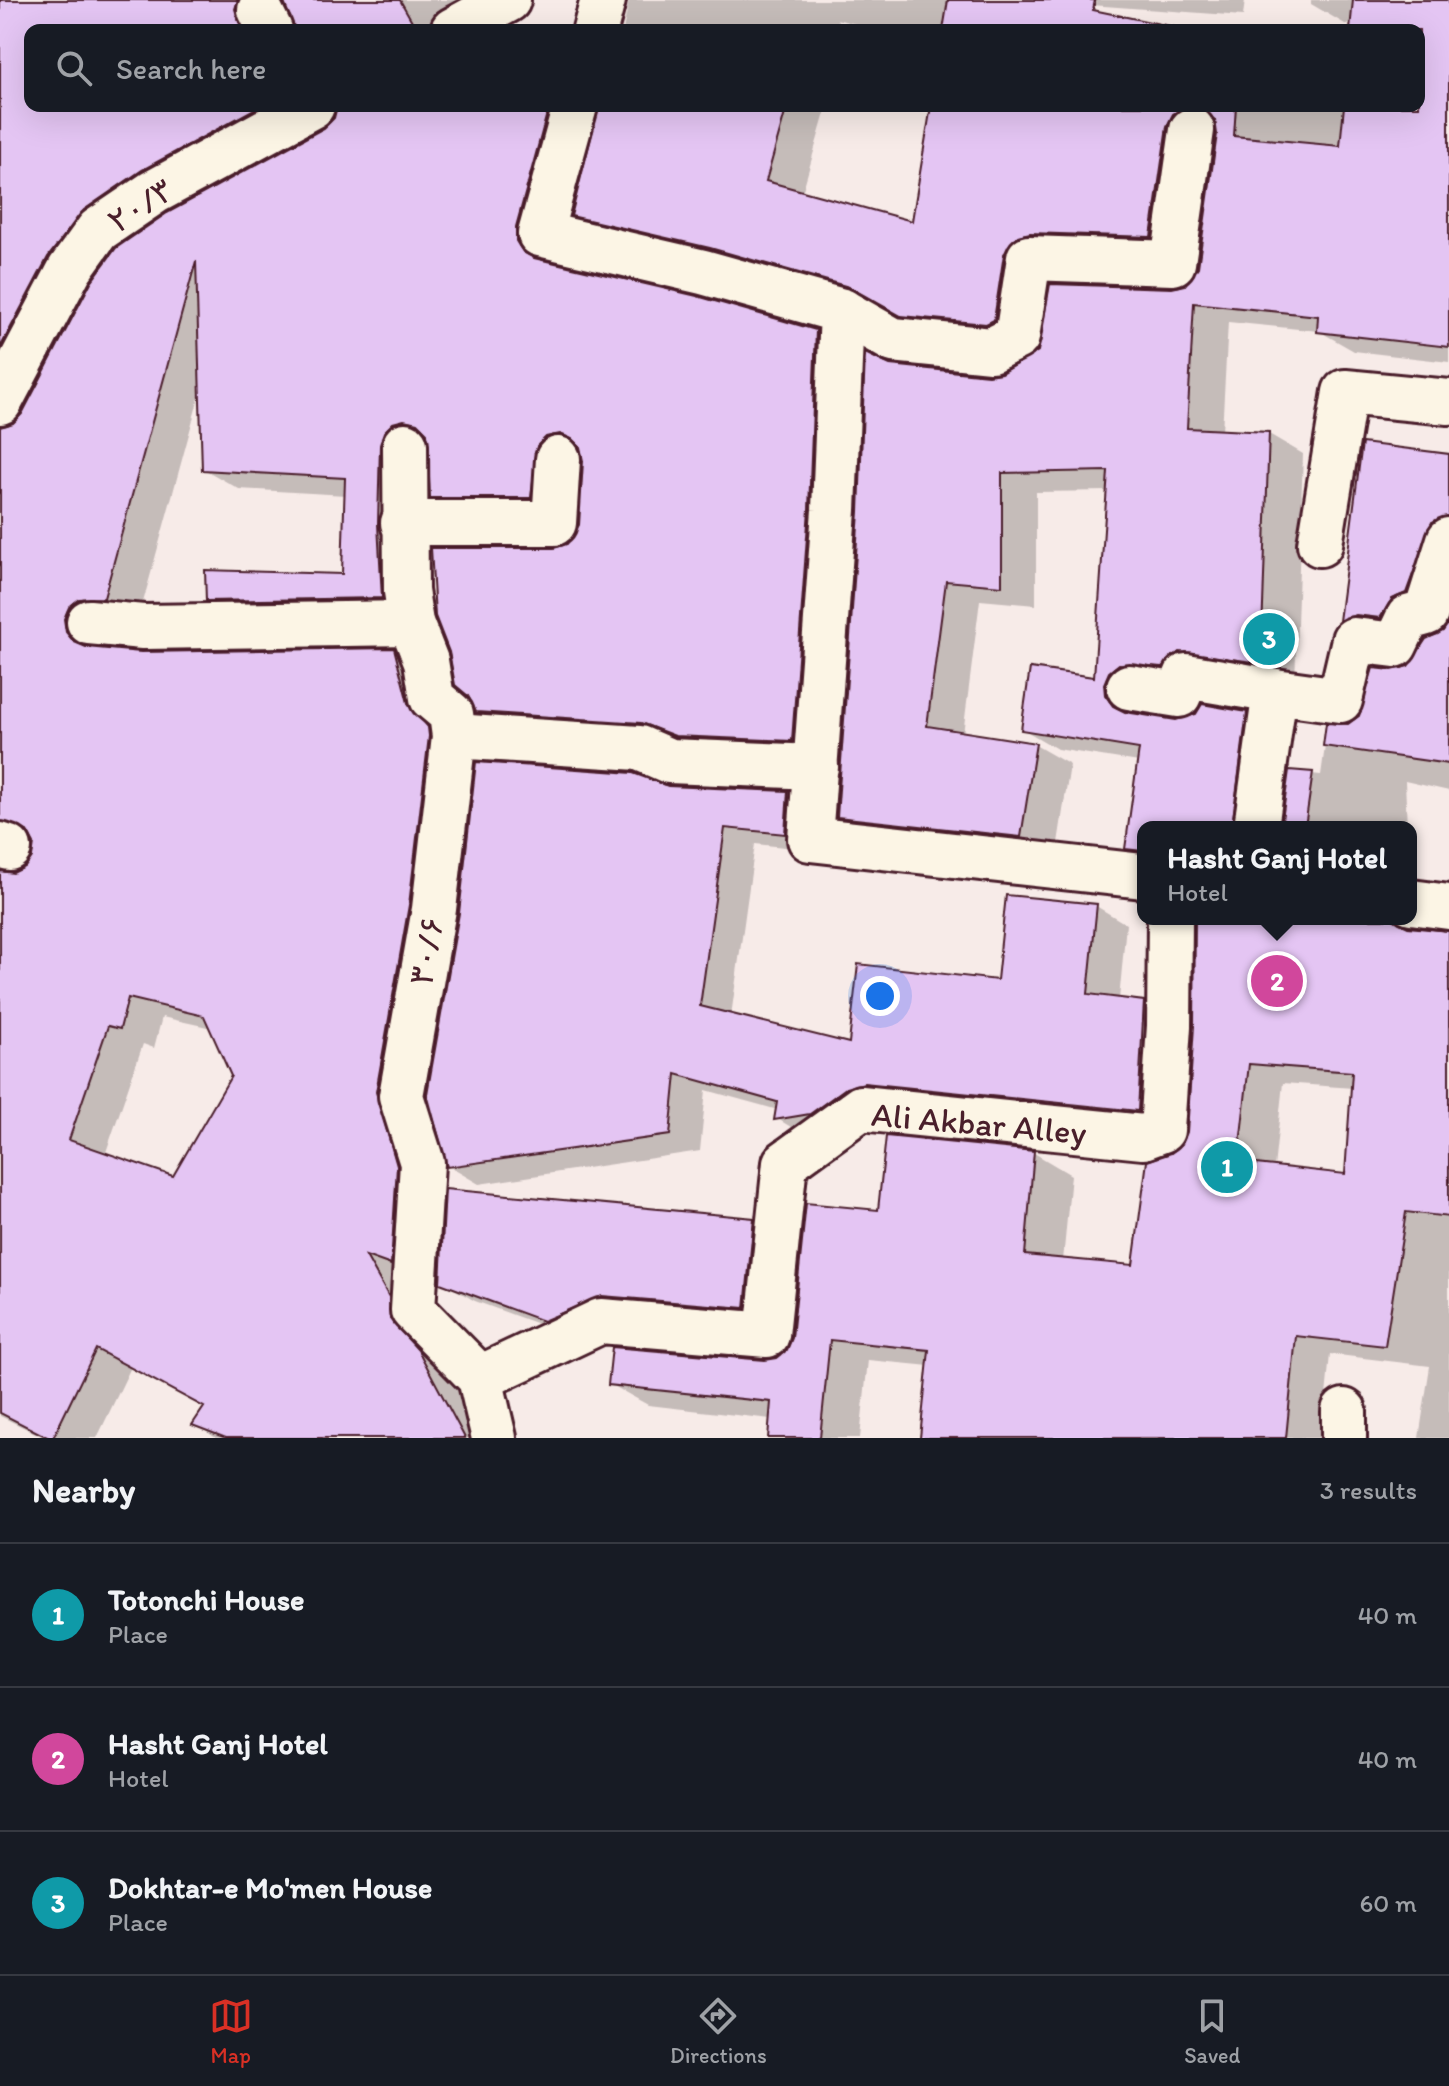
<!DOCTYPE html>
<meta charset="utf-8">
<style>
:root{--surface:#171b24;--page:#242831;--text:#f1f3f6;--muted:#9ea1a6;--line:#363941;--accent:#d93025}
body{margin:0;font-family:Itim,sans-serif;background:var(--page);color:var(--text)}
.you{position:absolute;left:880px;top:996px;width:28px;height:28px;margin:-20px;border:6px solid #fff;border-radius:50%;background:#1a73e8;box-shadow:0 0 0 12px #1a73e833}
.badge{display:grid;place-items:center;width:52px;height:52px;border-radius:50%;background:var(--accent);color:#fff;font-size:26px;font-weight:700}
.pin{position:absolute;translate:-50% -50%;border:4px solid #fff;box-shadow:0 2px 8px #0006}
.popup{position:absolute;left:1137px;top:821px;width:280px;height:104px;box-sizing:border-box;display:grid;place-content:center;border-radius:16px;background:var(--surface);filter:drop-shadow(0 2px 6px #0005);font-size:26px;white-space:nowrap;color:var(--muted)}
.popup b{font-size:30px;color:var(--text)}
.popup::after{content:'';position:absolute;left:50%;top:100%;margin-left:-16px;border:16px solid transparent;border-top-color:var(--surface)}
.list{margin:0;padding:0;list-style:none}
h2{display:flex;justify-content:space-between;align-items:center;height:104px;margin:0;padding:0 32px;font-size:34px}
h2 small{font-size:26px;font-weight:400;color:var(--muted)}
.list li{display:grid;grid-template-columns:52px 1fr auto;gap:24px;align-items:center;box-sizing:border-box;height:144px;padding:0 32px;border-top:2px solid var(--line)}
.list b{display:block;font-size:30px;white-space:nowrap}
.list p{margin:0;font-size:26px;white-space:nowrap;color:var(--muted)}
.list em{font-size:26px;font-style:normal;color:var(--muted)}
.icon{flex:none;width:44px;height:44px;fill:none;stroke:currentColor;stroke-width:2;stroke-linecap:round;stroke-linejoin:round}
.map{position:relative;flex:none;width:1449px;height:1438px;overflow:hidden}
.search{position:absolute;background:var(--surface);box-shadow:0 8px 32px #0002;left:24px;right:24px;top:24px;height:88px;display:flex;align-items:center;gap:20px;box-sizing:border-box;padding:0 28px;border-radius:16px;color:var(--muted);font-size:30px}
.sheet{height:536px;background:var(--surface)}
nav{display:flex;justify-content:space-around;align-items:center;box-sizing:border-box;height:112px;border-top:2px solid var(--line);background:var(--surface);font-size:22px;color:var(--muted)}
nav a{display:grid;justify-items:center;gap:4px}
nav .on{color:var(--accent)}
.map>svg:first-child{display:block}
.shadow{fill:#0003;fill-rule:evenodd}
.building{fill:#e4c5f3;stroke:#4a1f2b;stroke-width:2;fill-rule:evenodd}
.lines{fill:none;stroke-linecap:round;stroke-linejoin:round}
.minor-casing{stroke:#4a1f2b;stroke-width:50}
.minor{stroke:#fcf5e5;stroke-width:44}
.labels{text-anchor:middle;stroke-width:6;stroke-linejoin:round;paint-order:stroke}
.street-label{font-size:34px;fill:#4a1f2b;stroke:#fcf5e5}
</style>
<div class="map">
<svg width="1449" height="1438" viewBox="0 0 1449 1438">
<rect width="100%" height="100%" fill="#f7ebe8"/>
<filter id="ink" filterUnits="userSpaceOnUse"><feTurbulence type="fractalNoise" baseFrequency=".0125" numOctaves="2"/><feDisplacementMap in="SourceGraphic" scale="16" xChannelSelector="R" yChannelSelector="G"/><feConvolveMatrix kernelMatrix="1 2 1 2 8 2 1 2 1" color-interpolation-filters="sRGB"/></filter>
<g filter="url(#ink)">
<g class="shadow">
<path d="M 0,0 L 526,0 L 469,30 L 296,30 L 287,6 L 273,17 L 270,30 L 30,30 L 30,106 L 330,106 L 118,229 L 12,411 L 9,427 L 335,121 L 339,106 L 509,106 L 548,111 L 582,131 L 550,248 L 550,263 L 815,332 L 850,352 L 826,760 L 513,731 L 478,711 L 554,550 L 568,546 L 581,526 L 584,456 L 571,466 L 565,517 L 467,517 L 432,497 L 429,441 L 418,452 L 416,617 L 243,620 L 208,600 L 344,576 L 346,495 L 239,489 L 204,469 L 201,390 L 139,617 L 98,641 L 100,648 L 141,654 L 394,650 L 428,670 L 442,725 L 410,1113 L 425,1283 L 452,1372 L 488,1438 L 216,1438 L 195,1424 L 206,1407 L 131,1367 L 97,1438 L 46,1438 L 0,1416 ZM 32,839 L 35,842 L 35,856 L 28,868 L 11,874 L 11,857 L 18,846 ZM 162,1017 L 212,1028 L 234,1076 L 174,1179 L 105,1155 L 143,1044 L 154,1048 Z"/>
<path d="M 629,0 L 1245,0 L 1243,16 L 1076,4 L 1073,30 L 878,30 L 837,19 L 843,30 L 623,30 Z"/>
<path d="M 1311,0 L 1449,0 L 1449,362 L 1354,351 L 1319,331 L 1228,322 L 1222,432 L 1269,434 L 1303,454 L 1295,682 L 1139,703 L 1140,716 L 1188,721 L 1203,706 L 1246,714 L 1281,734 L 1268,827 L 1143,827 L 1143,857 L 1127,848 L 1139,762 L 1057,749 L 1023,729 L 1096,679 L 1109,491 L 1036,492 L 1036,605 L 980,600 L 963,734 L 1035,745 L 1070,765 L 1056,856 L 873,836 L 839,816 L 890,367 L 989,377 L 1002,375 L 1172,290 L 1186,287 L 1200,267 L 1219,134 L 1218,126 L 1184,106 L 1382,106 L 1427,111 L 1424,29 L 1345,24 L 1311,4 Z"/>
<path d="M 600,106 L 827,106 L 802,193 L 913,224 L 933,106 L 1176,106 L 1215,128 L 1206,135 L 1186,256 L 1044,262 L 1029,340 L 937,335 L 886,306 L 746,267 L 608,234 L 573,215 Z"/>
<path d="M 1449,456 L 1449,586 L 1376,639 L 1341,620 Z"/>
<path d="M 1449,622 L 1449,791 L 1405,781 L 1407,827 L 1281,827 L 1291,772 L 1321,775 L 1328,725 L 1349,726 L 1361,717 L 1375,670 L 1407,669 L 1445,632 Z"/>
<path d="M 668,788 L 788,793 L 818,810 L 815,850 L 755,844 L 731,1016 L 851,1046 L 998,982 L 1096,906 L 1126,924 L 1119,1000 L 1144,1003 L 1174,1021 L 1168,1128 L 895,1100 L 806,1136 L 776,1118 L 778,1110 L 706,1090 L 700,1151 L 479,1184 L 448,1166 Z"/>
<path d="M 1196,919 L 1411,919 L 1411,928 L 1449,933 L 1449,1438 L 1419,1438 L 1430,1366 L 1330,1354 L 1322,1438 L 1196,1438 L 1172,1155 L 1184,1145 L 1189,1132 L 1196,1026 ZM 1283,1083 L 1353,1088 L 1347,1177 L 1274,1168 Z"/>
<path d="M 1034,1153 L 1071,1175 L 1063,1261 L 1149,1438 L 922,1438 L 930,1366 L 868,1360 L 860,1438 L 770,1438 L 771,1419 L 648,1405 L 610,1384 L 778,1360 L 788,1351 L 880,1212 Z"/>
<path d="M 754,1220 L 786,1239 L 777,1326 L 577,1338 L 475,1301 L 442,1282 Z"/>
</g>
<g class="building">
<path d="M 0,0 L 238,0 L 235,9 L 242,30 L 30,30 L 30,106 L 260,106 L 142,170 L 84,210 L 48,257 L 0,348 Z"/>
<path d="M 283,0 L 400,0 L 417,30 L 295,30 Z"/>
<path d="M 948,0 L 1095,0 L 1093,10 L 1189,30 L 943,30 Z"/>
<path d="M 1353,0 L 1449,0 L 1449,347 L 1317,332 L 1318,316 L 1194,303 L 1187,428 L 1269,432 L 1261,663 L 1179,652 L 1163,667 L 1119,664 L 1109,672 L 1104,684 L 1105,695 L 1113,706 L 1125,712 L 1176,720 L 1196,714 L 1202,704 L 1247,712 L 1232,827 L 1143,827 L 1143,851 L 1125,849 L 1139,749 L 1021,730 L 1030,668 L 1094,677 L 1108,471 L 1002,473 L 1002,586 L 946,581 L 927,726 L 1036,743 L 1021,837 L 837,817 L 859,512 L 865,353 L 890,365 L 988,375 L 1001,373 L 1038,351 L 1050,284 L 1172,288 L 1185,285 L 1198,267 L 1217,134 L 1215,120 L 1198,106 L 1236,106 L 1234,136 L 1340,146 L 1344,106 L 1419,106 L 1419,30 L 1350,30 Z"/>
<path d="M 337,106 L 549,106 L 516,227 L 516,241 L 523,252 L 534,258 L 697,296 L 816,330 L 809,509 L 792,741 L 675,736 L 641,723 L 476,712 L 468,696 L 455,685 L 449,652 L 435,616 L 431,548 L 554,548 L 567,544 L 579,525 L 583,461 L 580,447 L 572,439 L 560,434 L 546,437 L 537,446 L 531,498 L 430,498 L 427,433 L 417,423 L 404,420 L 393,423 L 384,432 L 380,445 L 378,524 L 382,598 L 206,601 L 205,570 L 342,574 L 345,478 L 202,470 L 196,261 L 104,598 L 79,599 L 69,607 L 64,619 L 66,632 L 74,642 L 86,647 L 141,652 L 394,648 L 408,703 L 428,727 L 429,736 L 409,905 L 376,1092 L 397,1166 L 391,1265 L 366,1256 L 389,1297 L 390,1319 L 418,1350 L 465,1438 L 226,1438 L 192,1425 L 204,1407 L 96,1349 L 53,1438 L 49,1438 L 0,1413 L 0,871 L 13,873 L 25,867 L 32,857 L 34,844 L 27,831 L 0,821 L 0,427 L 13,423 L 22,414 L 91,282 L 116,248 L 167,213 L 324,128 L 334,118 ZM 128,998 L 204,1016 L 231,1076 L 173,1176 L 69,1140 L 108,1026 L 120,1029 Z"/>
<path d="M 599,106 L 787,106 L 766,181 L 912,221 L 931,106 L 1188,106 L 1173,114 L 1167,126 L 1151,237 L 1030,233 L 1018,236 L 1004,254 L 994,320 L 986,324 L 901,316 L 849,287 L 710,248 L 571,216 Z"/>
<path d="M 1362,443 L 1449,454 L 1449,516 L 1432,522 L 1406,593 L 1392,599 L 1380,618 L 1356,615 L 1339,621 Z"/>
<path d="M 1449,622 L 1449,764 L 1323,746 L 1326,723 L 1348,724 L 1359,716 L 1373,668 L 1392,670 L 1408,666 L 1426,639 L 1443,631 Z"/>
<path d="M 476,762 L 633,773 L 668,786 L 788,791 L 785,834 L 725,828 L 700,1006 L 849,1043 L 858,964 L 997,980 L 1006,895 L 1097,904 L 1088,994 L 1144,1001 L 1138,1111 L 864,1083 L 846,1088 L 810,1114 L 774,1120 L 777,1102 L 676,1074 L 670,1135 L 447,1167 L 427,1094 L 459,913 Z"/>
<path d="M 1289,770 L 1313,772 L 1305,827 L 1281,827 Z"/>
<path d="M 1195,919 L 1393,919 L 1408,927 L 1449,931 L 1449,1217 L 1406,1212 L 1385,1346 L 1296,1336 L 1286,1438 L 920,1438 L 929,1350 L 830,1340 L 820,1438 L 768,1438 L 771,1402 L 608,1385 L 612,1347 L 765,1360 L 777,1358 L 787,1350 L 792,1338 L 806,1203 L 878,1210 L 886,1136 L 1034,1151 L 1025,1255 L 1133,1265 L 1147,1161 L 1171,1153 L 1182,1144 L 1187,1132 L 1194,1026 ZM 1249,1064 L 1352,1072 L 1345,1174 L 1238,1162 Z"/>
<path d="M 445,1189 L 754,1218 L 745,1308 L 602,1296 L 543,1321 L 440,1283 Z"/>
</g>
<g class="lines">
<g class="minor-casing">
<g id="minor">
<path d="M 260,10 L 270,30"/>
<path d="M 453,30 L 508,0"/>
<path d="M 595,30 L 603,0"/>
<path d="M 575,106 L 540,234 L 703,272 L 842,311 L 834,510 L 810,839 L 1143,876"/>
<path d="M 842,311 L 893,340 L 991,350 L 1017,337 L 1029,258 L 1173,263 L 1192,130"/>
<path d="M 0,402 L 70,269 L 98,230 L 154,192 L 312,106"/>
<path d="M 405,445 L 406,591 L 411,623 L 426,661 L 432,698 L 451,714 L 454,736 L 434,909 L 401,1096 L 422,1163 L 413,1310 L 480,1378 L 494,1438"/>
<path d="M 403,523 L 554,523 L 558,459"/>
<path d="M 1320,544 L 1345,392 L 1449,402"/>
<path d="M 89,622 L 143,627 L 411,623"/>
<path d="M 1129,687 L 1179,695 L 1186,676 L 1275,691"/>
<path d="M 454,736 L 639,748 L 669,761 L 816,767"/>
<path d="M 1256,827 L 1275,691 L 1340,700 L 1354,640 L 1395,645 L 1408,618 L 1426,613 L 1449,540"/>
<path d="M 0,845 L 9,848"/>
<path d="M 1411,902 L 1449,907"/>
<path d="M 480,1378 L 601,1321 L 767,1335 L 785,1163 L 861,1108 L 1143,1137 L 1162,1130 L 1169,1026 L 1170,919"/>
<path d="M 1344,1411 L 1344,1438"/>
</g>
</g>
<use href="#minor" class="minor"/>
</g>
</g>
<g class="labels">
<g class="street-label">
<text transform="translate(140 205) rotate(-33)" y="12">۲۰/۳</text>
<text transform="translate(426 951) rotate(-80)" y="12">۳۰/۶</text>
<text transform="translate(979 1123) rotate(5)" y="12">Ali Akbar Alley</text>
</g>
</g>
</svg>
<div class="you"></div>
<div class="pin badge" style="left:1227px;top:1167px;background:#0f9aa8">1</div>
<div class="pin badge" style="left:1277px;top:981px;background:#d1479c">2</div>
<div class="popup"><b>Hasht Ganj Hotel</b>Hotel</div>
<div class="pin badge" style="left:1269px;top:639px;background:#0f9aa8">3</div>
<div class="search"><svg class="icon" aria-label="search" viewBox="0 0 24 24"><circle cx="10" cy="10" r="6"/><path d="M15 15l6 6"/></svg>Search here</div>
</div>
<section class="sheet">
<h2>Nearby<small>3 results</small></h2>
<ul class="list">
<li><span class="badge" style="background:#0f9aa8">1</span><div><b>Totonchi House</b><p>Place</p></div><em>40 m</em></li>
<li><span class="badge" style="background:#d1479c">2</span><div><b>Hasht Ganj Hotel</b><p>Hotel</p></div><em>40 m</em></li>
<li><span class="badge" style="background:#0f9aa8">3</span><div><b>Dokhtar-e Mo'men House</b><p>Place</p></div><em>60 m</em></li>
</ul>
</section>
<nav>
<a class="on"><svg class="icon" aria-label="map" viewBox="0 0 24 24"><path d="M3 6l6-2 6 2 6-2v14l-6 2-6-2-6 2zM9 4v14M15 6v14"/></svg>Map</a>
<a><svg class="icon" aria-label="directions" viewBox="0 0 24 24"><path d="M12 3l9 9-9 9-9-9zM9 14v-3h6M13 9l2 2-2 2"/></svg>Directions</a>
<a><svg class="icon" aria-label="saved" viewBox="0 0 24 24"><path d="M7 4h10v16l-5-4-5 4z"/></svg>Saved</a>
</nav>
